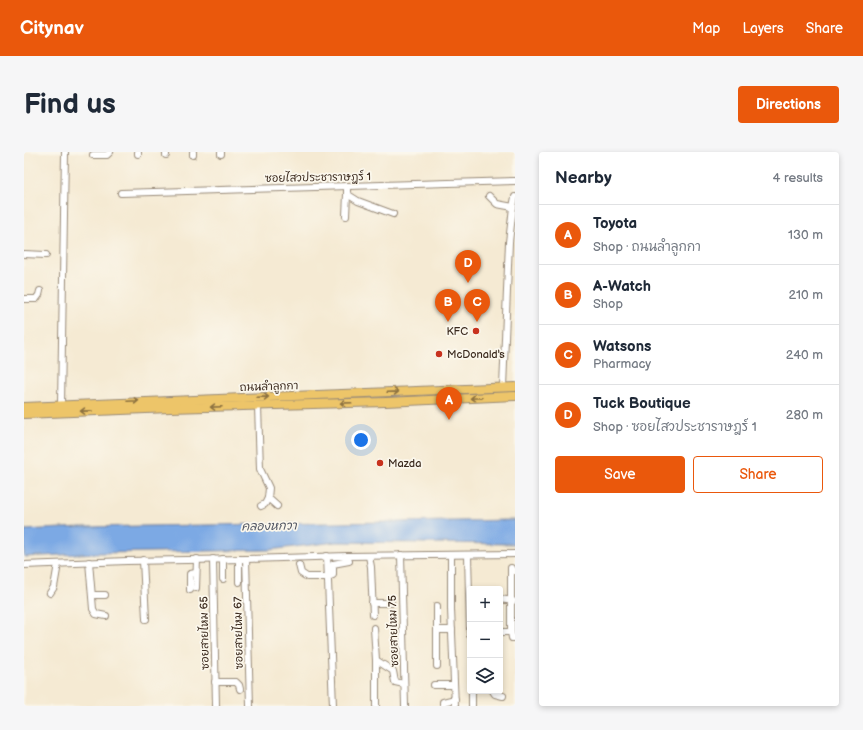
<!DOCTYPE html>
<meta charset="utf-8">
<style>
:root{--surface:#fff;--page:#f6f6f7;--text:#1f2937;--muted:#747a83;--line:#e0e1e3;--accent:#ea580c}
body{margin:0;font-family:"Balsamiq Sans","Playpen Sans Thai",sans-serif;background:var(--page);color:var(--text)}
.controls{position:absolute;right:12px;bottom:12px;display:grid;overflow:hidden;border-radius:4px;box-shadow:0 2px 6px #0003}
.controls button{width:36px;height:36px;display:grid;place-items:center;padding:0;border:0;border-bottom:1px solid var(--line);background:var(--surface);color:var(--text);font:20px sans-serif}
.you{position:absolute;left:337px;top:288px;width:14px;height:14px;margin:-10px;border:3px solid #fff;border-radius:50%;background:#1a73e8;box-shadow:0 0 0 6px #1a73e833}
.badge{display:grid;place-items:center;width:26px;height:26px;border-radius:50%;background:var(--accent);color:#fff;font-size:13px;font-weight:700}
.pin{position:absolute;translate:-50% -33px;filter:drop-shadow(0 1px 2px #0008)}
.pin::after{content:'';position:absolute;top:21px;width:14px;height:12px;background:inherit;clip-path:polygon(0 0,100% 0,50% 100%)}
.list{margin:0;padding:0;list-style:none}
h2{display:flex;justify-content:space-between;align-items:center;height:52px;margin:0;padding:0 16px;font-size:17px}
h2 small{font-size:13px;font-weight:400;color:var(--muted)}
.list li{display:grid;grid-template-columns:26px 1fr auto;gap:12px;align-items:center;box-sizing:border-box;height:60px;padding:0 16px;border-top:1px solid var(--line)}
.list b{display:block;font-size:15px;white-space:nowrap}
.list p{margin:0;font-size:13px;white-space:nowrap;color:var(--muted)}
.list em{font-size:13px;font-style:normal;color:var(--muted)}
.actions{display:flex;gap:8px;padding:12px 16px}
.actions a{flex:1;padding:9px 0;border:1px solid var(--accent);border-radius:4px;text-align:center;font-size:14px;color:var(--accent)}
.actions .main{background:var(--accent);color:#fff}
.icon{flex:none;width:22px;height:22px;fill:none;stroke:currentColor;stroke-width:2;stroke-linecap:round;stroke-linejoin:round}
.map{position:relative;flex:none;width:491px;height:554px;overflow:hidden;border-radius:4px}
header{display:flex;align-items:center;gap:24px;box-sizing:border-box;height:56px;padding:0 20px;background:var(--accent);color:#fff}
header strong{font-size:19px}
nav{display:flex;gap:22px;margin-inline-start:auto;font-size:14px}
.intro{display:flex;align-items:center;justify-content:space-between;box-sizing:border-box;height:96px;padding:0 24px}
h1{margin:0;font-size:28px}
.button{padding:10px 18px;border-radius:4px;background:var(--accent);color:#fff;font-size:14px;font-weight:700}
main{display:flex;gap:24px;padding:0 24px}
aside{flex:1;background:var(--surface);border-radius:4px;box-shadow:0 2px 6px #0003}
.map>svg:first-child{display:block}
.water{fill:#7ba9e4;stroke:#5b6a81}
.lines{fill:none;stroke-linecap:round;stroke-linejoin:round}
.minor-casing{stroke:#988a78;stroke-width:8}
.major-casing{stroke:#988a78;stroke-width:10}
.minor{stroke:#fff;stroke-width:6}
.major{stroke:#edc569;stroke-width:8}
.oneway{stroke:#8b7040}
.poi-dot{fill:#c8321e;stroke:#fbf7ec;stroke-width:1.5}
.labels{text-anchor:middle;stroke-width:3.5;stroke-linejoin:round;paint-order:stroke}
.street-label{font-size:11px;fill:#3b2a1e;stroke:#fbf7ec}
.poi-label{font-size:11px;fill:#3b2a1e;stroke:#fbf7ec;text-anchor:start}
.water-label{font-size:12px;font-style:italic;fill:#515663;stroke:#fbf7ec}
</style>
<header>
<strong>Citynav</strong>
<nav><a>Map</a><a>Layers</a><a>Share</a></nav>
</header>
<div class="intro"><h1>Find us</h1><a class="button">Directions</a></div>
<main>
<div class="map">
<svg width="491" height="554" viewBox="0 0 491 554">
<rect width="100%" height="100%" fill="#fbf7ec"/>
<filter id="ink" filterUnits="userSpaceOnUse"><feTurbulence type="fractalNoise" baseFrequency=".025" numOctaves="2"/><feDisplacementMap in="SourceGraphic" scale="8" xChannelSelector="R" yChannelSelector="G"/><feConvolveMatrix kernelMatrix="1 2 1 2 8 2 1 2 1" color-interpolation-filters="sRGB"/></filter>
<filter id="wash" filterUnits="userSpaceOnUse"><feTurbulence type="fractalNoise" baseFrequency=".012" numOctaves="4" result="noise"/><feDisplacementMap in="SourceGraphic" scale="16" xChannelSelector="R" yChannelSelector="G"/><feGaussianBlur stdDeviation="0.9" result="paint"/><feColorMatrix in="noise" values="0 0 0 0 0 0 0 0 0 0 0 0 0 0 0 0 0 1.4 0 .05"/><feComposite in="paint" operator="in"/></filter>
<g filter="url(#wash)">
<rect width="100%" height="100%" fill="#f5ead3"/>
<path class="water" d="M 491,368 L 491,392 L 312,390 L 245,398 L 74,401 L 0,405 L 0,378 L 57,375 Z"/>
</g>
<g filter="url(#ink)">
<g class="lines">
<g class="minor-casing">
<g id="minor">
<path d="M 114,0 L 114,2"/>
<path d="M 142,0 L 142,3"/>
<path d="M 169,0 L 169,3"/>
<path d="M 197,0 L 197,2"/>
<path d="M 69,3 L 83,3 L 86,0"/>
<path d="M 323,34 L 323,42 L 334,49 L 369,62"/>
<path d="M 97,41 L 491,29"/>
<path d="M 465,44 L 473,52 L 489,55"/>
<path d="M 322,64 L 323,42"/>
<path d="M 0,102 L 22,103"/>
<path d="M 0,147 L 12,147 L 15,143 L 16,139"/>
<path d="M 479,235 L 485,90 L 489,55 L 491,45"/>
<path d="M 37,253 L 41,0"/>
<path d="M 234,254 L 236,317 L 245,336 L 244,346 L 253,354"/>
<path d="M 237,354 L 241,352 L 244,346"/>
<path d="M 377,403 L 381,554"/>
<path d="M 427,403 L 427,457 L 431,554"/>
<path d="M 444,403 L 446,483"/>
<path d="M 303,404 L 309,554"/>
<path d="M 345,404 L 347,415 L 349,463"/>
<path d="M 189,407 L 192,554"/>
<path d="M 215,407 L 215,430"/>
<path d="M 222,407 L 226,554"/>
<path d="M 119,408 L 122,467"/>
<path d="M 65,410 L 69,457 L 72,462 L 82,464"/>
<path d="M 0,413 L 103,409 L 222,407 L 323,404 L 491,402"/>
<path d="M 275,413 L 277,421 L 283,425 L 304,425 L 309,423 L 309,412 L 325,409"/>
<path d="M 487,416 L 487,480"/>
<path d="M 199,427 L 199,407"/>
<path d="M 172,436 L 173,407"/>
<path d="M 166,438 L 166,422 L 172,421"/>
<path d="M 26,441 L 30,435 L 34,412"/>
<path d="M 68,443 L 81,443"/>
<path d="M 476,447 L 489,449"/>
<path d="M 348,451 L 367,451"/>
<path d="M 413,454 L 413,514"/>
<path d="M 350,476 L 352,508 L 369,519 L 371,530 L 380,532"/>
<path d="M 413,478 L 428,478"/>
<path d="M 476,480 L 487,480 L 488,486 L 491,486"/>
<path d="M 352,508 L 352,554"/>
<path d="M 191,530 L 212,530 L 215,533 L 216,537"/>
<path d="M 410,533 L 430,533"/>
<path d="M 448,539 L 448,554"/>
<path d="M 469,539 L 471,542 L 479,544"/>
<path d="M 419,554 L 419,550 L 431,547"/>
</g>
</g>
<g class="major-casing">
<g id="major">
<path d="M 0,255 L 491,235"/>
<path d="M 0,262 L 146,256 L 362,250 L 491,244"/>
</g>
</g>
<use href="#minor" class="minor"/>
<use href="#major" class="major"/>
</g>
<defs><path id="oneway-shaft" d="M-6 0H5M1.5-3L5.5 0L1.5 3" fill="none" stroke-width="1.6" stroke-linecap="round" stroke-linejoin="round"/></defs>
<g class="oneway">
<use href="#oneway-shaft" transform="translate(369 240) rotate(-2)"/>
<use href="#oneway-shaft" transform="translate(239 245) rotate(-2)"/>
<use href="#oneway-shaft" transform="translate(452 246) rotate(177)"/>
<use href="#oneway-shaft" transform="translate(109 249) rotate(-3)"/>
<use href="#oneway-shaft" transform="translate(322 251) rotate(178)"/>
<use href="#oneway-shaft" transform="translate(192 255) rotate(178)"/>
<use href="#oneway-shaft" transform="translate(62 259) rotate(179)"/>
</g>
</g>
<g class="poi-dot">
<circle cx="452" cy="179" r="4"/>
<circle cx="415" cy="202" r="4"/>
<circle cx="356" cy="311" r="4"/>
</g>
<g class="labels">
<g class="street-label">
<text transform="translate(294 25) rotate(-1)" y="4">ซอยไสวประชาราษฎร์ 1</text>
<text transform="translate(245 234) rotate(-2)" y="4">ถนนลำลูกกา</text>
<text transform="translate(369 479) rotate(-92)" y="4">ซอยสายไหม 75</text>
<text transform="translate(180 481) rotate(-91)" y="4">ซอยสายไหม 65</text>
<text transform="translate(214 481) rotate(-91)" y="4">ซอยสายไหม 67</text>
</g>
<g class="poi-label">
<text x="444" y="183" text-anchor="end">KFC</text>
<text x="423" y="206">McDonald's</text>
<text x="364" y="315">Mazda</text>
</g>
<g class="water-label">
<text transform="translate(245 374) rotate(-1)" y="4">คลองหกวา</text>
</g>
</g>
</svg>
<div class="controls">
<button>+</button>
<button>−</button>
<button><svg class="icon" aria-label="layers" viewBox="0 0 24 24"><path d="M12 4l9 5-9 5-9-5zM3 14l9 5 9-5"/></svg></button>
</div>
<div class="you"></div>
<div class="pin badge" style="left:425px;top:268px">A</div>
<div class="pin badge" style="left:424px;top:170px">B</div>
<div class="pin badge" style="left:453px;top:170px">C</div>
<div class="pin badge" style="left:444px;top:131px">D</div>
</div>
<aside>
<h2>Nearby<small>4 results</small></h2>
<ul class="list">
<li><span class="badge">A</span><div><b>Toyota</b><p>Shop · ถนนลำลูกกา</p></div><em>130 m</em></li>
<li><span class="badge">B</span><div><b>A-Watch</b><p>Shop</p></div><em>210 m</em></li>
<li><span class="badge">C</span><div><b>Watsons</b><p>Pharmacy</p></div><em>240 m</em></li>
<li><span class="badge">D</span><div><b>Tuck Boutique</b><p>Shop · ซอยไสวประชาราษฎร์ 1</p></div><em>280 m</em></li>
</ul>
<div class="actions"><a class="main">Save</a><a>Share</a></div>
</aside>
</main>
